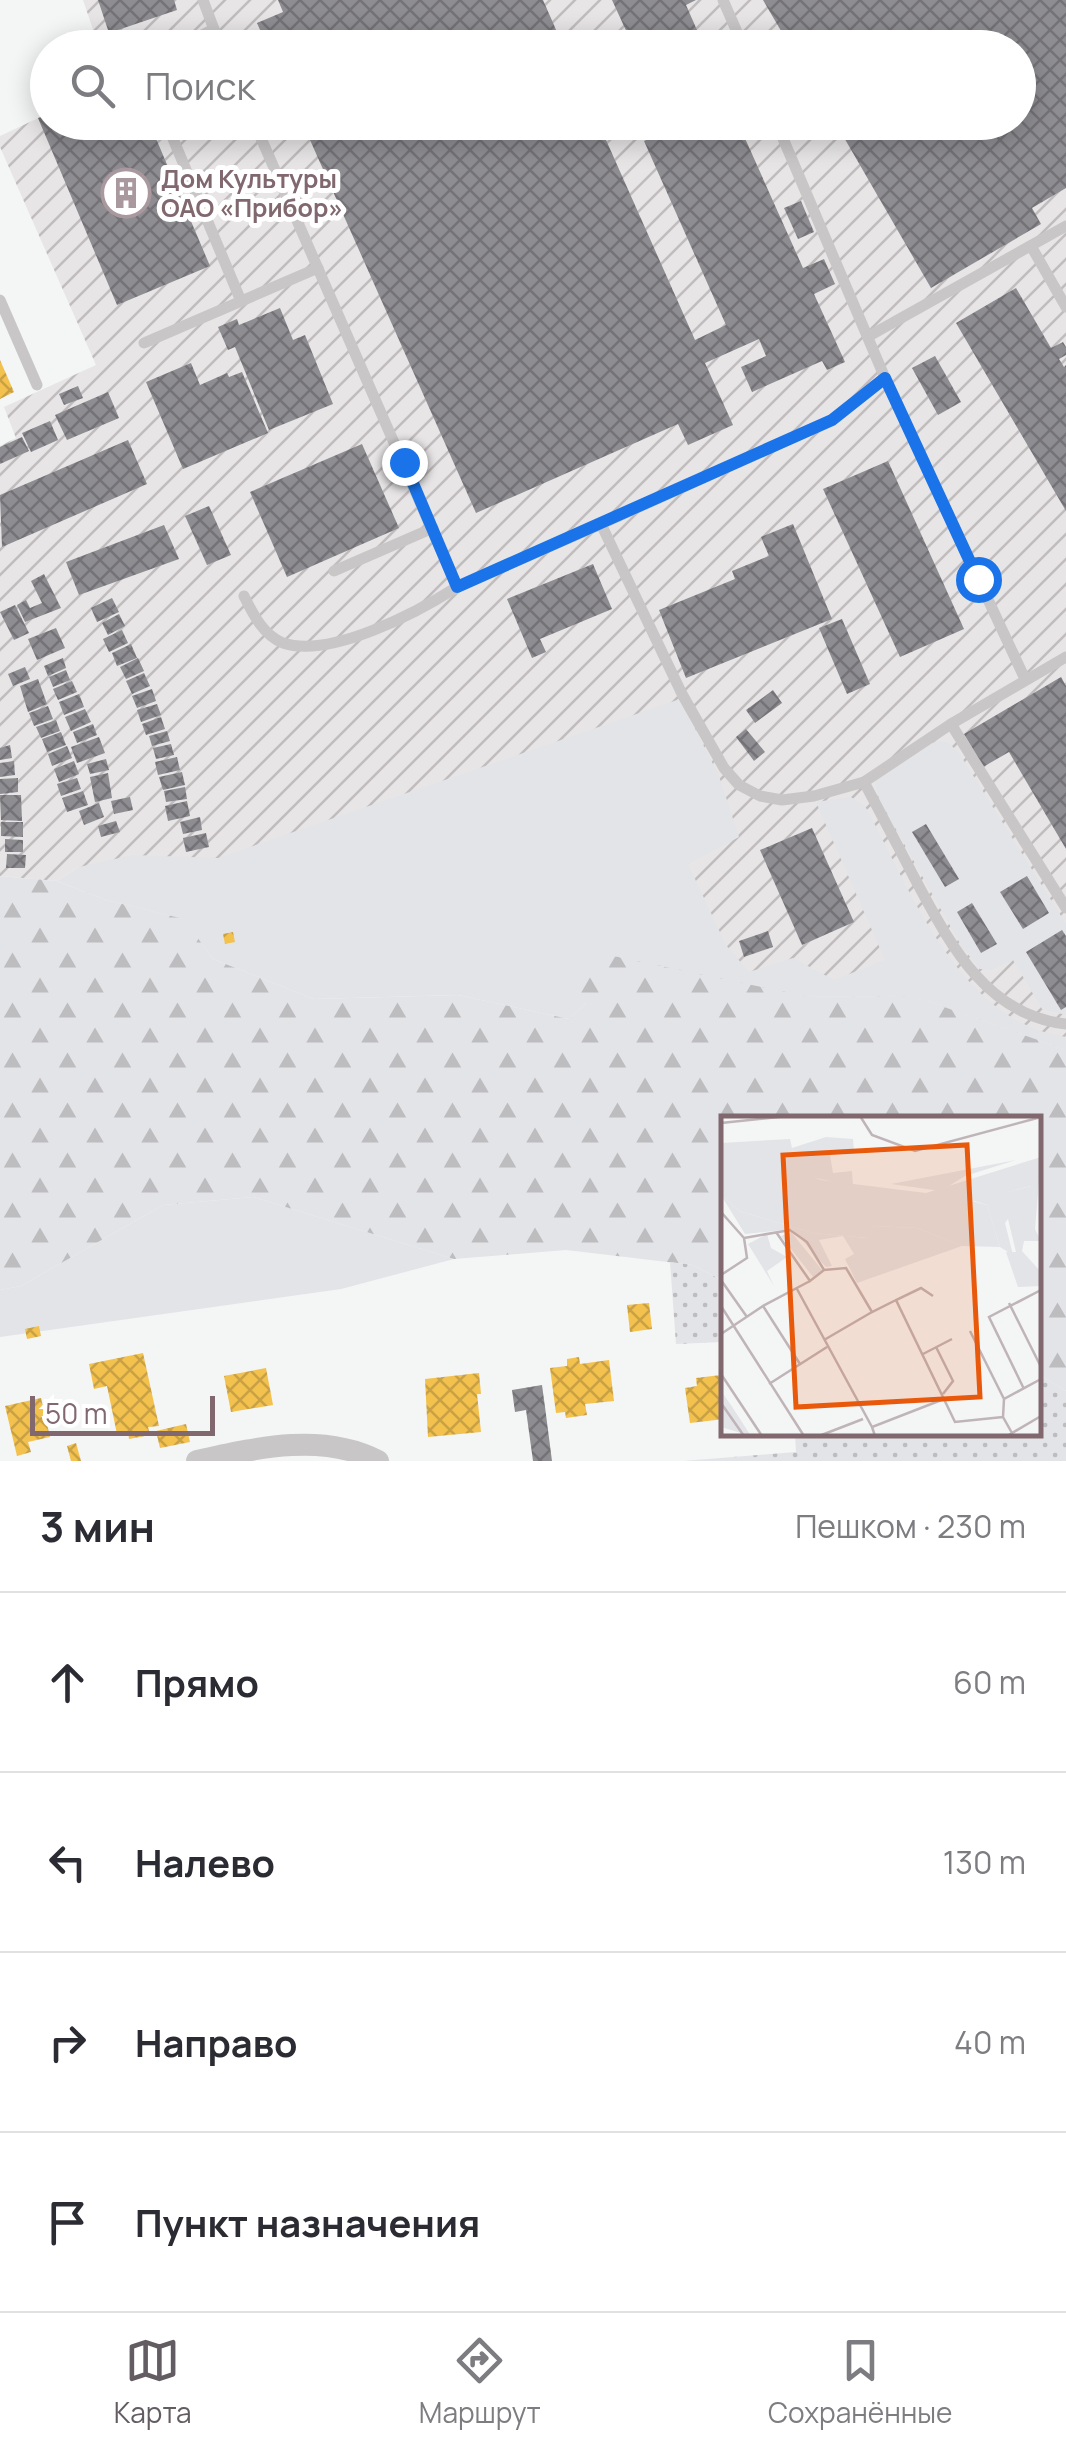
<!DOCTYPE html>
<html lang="ru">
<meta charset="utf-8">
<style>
:root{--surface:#fff;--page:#f2f2f3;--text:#2b2b33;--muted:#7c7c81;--line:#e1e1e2;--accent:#645c63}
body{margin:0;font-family:Manrope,sans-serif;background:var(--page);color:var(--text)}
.scale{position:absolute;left:30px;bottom:25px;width:185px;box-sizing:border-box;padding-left:10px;border:5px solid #81686f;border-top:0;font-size:28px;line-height:35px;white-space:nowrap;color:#81686f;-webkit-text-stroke:8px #fff;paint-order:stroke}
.stop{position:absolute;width:30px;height:30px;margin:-22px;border:8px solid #1a73e8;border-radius:50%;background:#fff}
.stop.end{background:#1a73e8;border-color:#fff;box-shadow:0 2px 10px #0008}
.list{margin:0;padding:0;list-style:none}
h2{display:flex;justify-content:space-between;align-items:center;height:130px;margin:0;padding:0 40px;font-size:42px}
h2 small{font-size:32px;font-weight:400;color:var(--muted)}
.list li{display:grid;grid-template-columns:65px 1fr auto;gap:30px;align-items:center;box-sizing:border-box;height:180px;padding:0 40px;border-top:2px solid var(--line)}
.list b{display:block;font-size:38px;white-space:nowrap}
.list em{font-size:32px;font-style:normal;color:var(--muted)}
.icon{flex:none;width:55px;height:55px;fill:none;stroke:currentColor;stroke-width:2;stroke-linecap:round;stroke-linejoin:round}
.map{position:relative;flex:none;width:1066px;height:1461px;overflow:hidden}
.search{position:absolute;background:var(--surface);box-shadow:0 5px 25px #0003;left:30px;right:30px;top:30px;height:110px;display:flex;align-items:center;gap:25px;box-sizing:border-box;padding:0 35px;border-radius:55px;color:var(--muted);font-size:38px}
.sheet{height:850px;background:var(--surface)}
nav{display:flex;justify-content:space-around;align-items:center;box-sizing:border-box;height:140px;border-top:2px solid var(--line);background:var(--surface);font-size:28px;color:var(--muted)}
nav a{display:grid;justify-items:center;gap:5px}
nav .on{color:var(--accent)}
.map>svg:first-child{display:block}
.industrial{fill:url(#industrial-furrows)}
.grass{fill:#e3e4e8}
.forest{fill:url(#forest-firs)}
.garden{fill:url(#garden-dots)}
.homes{fill:url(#homes-cross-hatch)}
.industry{fill:url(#industry-cross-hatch)}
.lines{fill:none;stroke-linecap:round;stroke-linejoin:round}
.lane{stroke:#c8c6c6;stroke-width:11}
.street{stroke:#c8c6c6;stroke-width:22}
.route{stroke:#1a73e8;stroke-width:12}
.labels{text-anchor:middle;stroke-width:10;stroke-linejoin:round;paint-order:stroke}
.poi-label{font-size:25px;font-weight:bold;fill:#81686f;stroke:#fff;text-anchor:start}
.inset-road{fill:none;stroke:#bfb4b7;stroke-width:2.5}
.view{fill:#e8590c;fill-opacity:0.15;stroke:#e8590c;stroke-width:5}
.inset-edge{fill:none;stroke:#81686f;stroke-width:5}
</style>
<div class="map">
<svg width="1066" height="1461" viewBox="0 0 1066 1461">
<defs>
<pattern id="industrial-furrows" width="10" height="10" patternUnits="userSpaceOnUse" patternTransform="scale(2.5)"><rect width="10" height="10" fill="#e7e5e5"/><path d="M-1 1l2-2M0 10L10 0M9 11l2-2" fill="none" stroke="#c1bdbe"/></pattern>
<pattern id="forest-firs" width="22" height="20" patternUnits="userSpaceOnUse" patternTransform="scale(2.5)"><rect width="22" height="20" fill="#e3e4e8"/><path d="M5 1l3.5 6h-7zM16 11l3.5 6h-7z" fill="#bdbdc0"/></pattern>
<pattern id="garden-dots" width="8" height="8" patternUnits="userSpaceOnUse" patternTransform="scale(2.5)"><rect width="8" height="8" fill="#e3e4e8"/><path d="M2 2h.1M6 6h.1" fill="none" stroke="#bdbdc0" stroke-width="1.8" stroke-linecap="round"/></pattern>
<pattern id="homes-cross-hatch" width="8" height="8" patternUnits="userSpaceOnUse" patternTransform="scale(2.5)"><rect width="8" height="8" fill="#f2c14e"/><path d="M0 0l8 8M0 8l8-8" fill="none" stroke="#c9a145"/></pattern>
<pattern id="industry-cross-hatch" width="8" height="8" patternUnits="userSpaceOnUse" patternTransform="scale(2.5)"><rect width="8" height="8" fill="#8d8d92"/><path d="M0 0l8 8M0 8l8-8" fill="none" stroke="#747276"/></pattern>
</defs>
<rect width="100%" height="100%" fill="#f4f5f5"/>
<path class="industrial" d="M 83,0 L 1066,0 L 1066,1050 L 916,997 L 805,996 L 79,867 L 57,881 L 0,876 L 0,446 L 16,438 L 4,407 L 96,365 L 0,147 L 0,136 L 47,114 L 48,122 L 1018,122 L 1018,48 L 99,47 Z"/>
<g class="grass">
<path d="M 680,699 L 719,776 L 739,837 L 688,864 L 726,945 L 749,972 L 793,958 L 834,980 L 885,960 L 816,802 L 851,797 L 865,806 C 911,890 959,1022 1066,1037 L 1066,1050 L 916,997 L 805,996 L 604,954 L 586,1003 L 569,1019 L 458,995 L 314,999 L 213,959 L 183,919 L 106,900 L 57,881 L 79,867 L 133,855 L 218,858 Z"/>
<path d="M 940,741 L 949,743 L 959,753 L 1066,924 L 1066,1015 L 1042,1009 L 1013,960 L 991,970 L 980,969 L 962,947 L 879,799 L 875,784 L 879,776 L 931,743 Z"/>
<path d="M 253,1197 L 454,1259 L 341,1289 L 0,1337 L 0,1290 L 21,1286 L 163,1205 Z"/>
</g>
<path class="forest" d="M 0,876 L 57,881 L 106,900 L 184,919 L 213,959 L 314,999 L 458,995 L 569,1019 L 586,1003 L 570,981 L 603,954 L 805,996 L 916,997 L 1066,1050 L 1066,1391 L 1039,1374 L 1038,1118 L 724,1118 L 723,1281 L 693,1265 L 566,1250 L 454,1259 L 253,1197 L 163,1205 L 21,1286 L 0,1290 Z"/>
<g class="garden">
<path d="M 670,1262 L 693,1265 L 723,1281 L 723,1342 L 676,1344 Z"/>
<path d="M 1039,1374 L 1066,1391 L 1066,1461 L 683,1461 L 796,1452 L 795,1434 L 1038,1434 Z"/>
</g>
<g class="homes">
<path d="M 0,360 L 14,392 L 0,399 Z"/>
<path d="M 233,932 L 235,942 L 225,944 L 223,934 Z"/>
<path d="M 649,1303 L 652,1329 L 630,1332 L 627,1305 Z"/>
<path d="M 39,1326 L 41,1336 L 27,1339 L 25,1329 Z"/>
<path d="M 143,1353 L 159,1426 L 148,1427 L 150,1435 L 129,1439 L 128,1432 L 117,1434 L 107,1386 L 94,1389 L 89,1364 Z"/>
<path d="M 579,1357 L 580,1364 L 609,1360 L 614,1401 L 585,1404 L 587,1415 L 566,1418 L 565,1412 L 556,1413 L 550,1368 L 567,1366 L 567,1359 Z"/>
<path d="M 266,1368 L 273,1405 L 231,1412 L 224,1376 Z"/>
<path d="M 479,1373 L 481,1394 L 477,1394 L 481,1432 L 428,1437 L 425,1379 Z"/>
<path d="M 721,1375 L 724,1419 L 690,1423 L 685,1388 L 697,1386 L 696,1378 Z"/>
<path d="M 41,1398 L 50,1437 L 28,1442 L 31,1452 L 17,1456 L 5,1406 Z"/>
<path d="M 186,1424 L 190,1442 L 160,1448 L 156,1431 Z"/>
<path d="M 76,1443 L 81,1461 L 71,1461 L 67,1446 Z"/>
</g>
<g class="industry">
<path d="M 98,0 L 174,0 L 177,10 L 109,33 Z"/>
<path d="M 278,0 L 543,0 L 564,48 L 268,48 L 257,23 L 283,12 Z"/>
<path d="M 612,0 L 696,0 L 686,5 L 704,46 L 724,37 L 729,48 L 634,48 Z"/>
<path d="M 763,0 L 1066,0 L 1066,188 L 1032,208 L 1041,224 L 931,288 L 835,122 L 1018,122 L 1018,48 L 791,48 Z"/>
<path d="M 48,114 L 48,122 L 149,122 L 210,266 L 117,305 L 38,118 Z"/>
<path d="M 302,122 L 598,122 L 695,340 L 726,325 L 644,141 L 667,130 L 664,122 L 745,122 L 739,125 L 803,268 L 824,259 L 835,284 L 814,294 L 845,362 L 827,370 L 822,361 L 752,392 L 741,367 L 766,356 L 759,339 L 705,363 L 733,425 L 688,445 L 678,424 L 476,513 Z"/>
<path d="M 801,201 L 814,232 L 798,239 L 784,208 Z"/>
<path d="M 1016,288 L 1051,348 L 1063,342 L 1066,347 L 1066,355 L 1059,359 L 1064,367 L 1066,365 L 1066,511 L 956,323 Z"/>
<path d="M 280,308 L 293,340 L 305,335 L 333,404 L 269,430 L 235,347 L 228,350 L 218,327 L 237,319 L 239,325 Z"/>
<path d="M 935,356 L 961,402 L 938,415 L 912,368 Z"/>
<path d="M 191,363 L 200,385 L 227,373 L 229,377 L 242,372 L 268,433 L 183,469 L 146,382 Z"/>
<path d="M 78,386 L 83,398 L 64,405 L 59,394 Z"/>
<path d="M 108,392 L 119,418 L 67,440 L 55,415 Z"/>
<path d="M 50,421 L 58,440 L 31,452 L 22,433 Z"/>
<path d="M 22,437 L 29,451 L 0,464 L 0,447 Z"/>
<path d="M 128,440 L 147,484 L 2,547 L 0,495 Z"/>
<path d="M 362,444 L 399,528 L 287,577 L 250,492 Z"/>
<path d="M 888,461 L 964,629 L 900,657 L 823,489 Z"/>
<path d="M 209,506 L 231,555 L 207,565 L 185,516 Z"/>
<path d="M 793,524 L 832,619 L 686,678 L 659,610 L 735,579 L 732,571 L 769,556 L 761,537 Z"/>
<path d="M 164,525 L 179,559 L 79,595 L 66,562 Z"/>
<path d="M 593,564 L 612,609 L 540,639 L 546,652 L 532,658 L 507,599 Z"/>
<path d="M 44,574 L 61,608 L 25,622 L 17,605 L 26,600 L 30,608 L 42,603 L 31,581 Z"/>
<path d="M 112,598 L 119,612 L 97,622 L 91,608 Z"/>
<path d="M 15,605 L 29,633 L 14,640 L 0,612 Z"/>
<path d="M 119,614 L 125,626 L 108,635 L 102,623 Z"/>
<path d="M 842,619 L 870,684 L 847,694 L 819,628 Z"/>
<path d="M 56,628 L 65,648 L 37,660 L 28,639 Z"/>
<path d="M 122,630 L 128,643 L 109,652 L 103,639 Z"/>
<path d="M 131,644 L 137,658 L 117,666 L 112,653 Z"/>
<path d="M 63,658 L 66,668 L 48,676 L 44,666 Z"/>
<path d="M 138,658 L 144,671 L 126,679 L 120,667 Z"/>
<path d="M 25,667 L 30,679 L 13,686 L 8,674 Z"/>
<path d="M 66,670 L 70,680 L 53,687 L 49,677 Z"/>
<path d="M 144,673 L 150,686 L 132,694 L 126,681 Z"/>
<path d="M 1061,677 L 1066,686 L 1066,849 L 1009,752 L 983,767 L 964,734 Z"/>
<path d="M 38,679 L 47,704 L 28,712 L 20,686 Z"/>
<path d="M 72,681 L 77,692 L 58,700 L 53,689 Z"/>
<path d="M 152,689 L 156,701 L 137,708 L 132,696 Z"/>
<path d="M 773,690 L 782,703 L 755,723 L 746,710 Z"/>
<path d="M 79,694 L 84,707 L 64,715 L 59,702 Z"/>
<path d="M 157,704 L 161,715 L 141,722 L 137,710 Z"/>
<path d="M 48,706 L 53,719 L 34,726 L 29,713 Z"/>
<path d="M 85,709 L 91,722 L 71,731 L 65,717 Z"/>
<path d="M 161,717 L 165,729 L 146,735 L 142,724 Z"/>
<path d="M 56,720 L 60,731 L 41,738 L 36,727 Z"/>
<path d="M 93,724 L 97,735 L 77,743 L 73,732 Z"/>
<path d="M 746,729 L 765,752 L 754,761 L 736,737 Z"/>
<path d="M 167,731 L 170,741 L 152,746 L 149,736 Z"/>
<path d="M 61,732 L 66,745 L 47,752 L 42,739 Z"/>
<path d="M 99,737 L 105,753 L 77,763 L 71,747 Z"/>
<path d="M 171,744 L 174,755 L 156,759 L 153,748 Z"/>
<path d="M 10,745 L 12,758 L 0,760 L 0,748 Z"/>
<path d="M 67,746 L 72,758 L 52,766 L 48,754 Z"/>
<path d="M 177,757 L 180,770 L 158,775 L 155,762 Z"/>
<path d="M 106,759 L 109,770 L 90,774 L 87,764 Z"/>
<path d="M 14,761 L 15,775 L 0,777 L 0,763 Z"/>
<path d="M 74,761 L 79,774 L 59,782 L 54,769 Z"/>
<path d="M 182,772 L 185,785 L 163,790 L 159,777 Z"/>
<path d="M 108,773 L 112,798 L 95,802 L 90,777 Z"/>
<path d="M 18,778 L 18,792 L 0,794 L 0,779 Z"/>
<path d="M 77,778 L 81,789 L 61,796 L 57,784 Z"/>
<path d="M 185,787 L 187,799 L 166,802 L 164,791 Z"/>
<path d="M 83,791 L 88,805 L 67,812 L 62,798 Z"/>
<path d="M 0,795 L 21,795 L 22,821 L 1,820 Z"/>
<path d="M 130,797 L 133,810 L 114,814 L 111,801 Z"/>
<path d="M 187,801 L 190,816 L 168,821 L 165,806 Z"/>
<path d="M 99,803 L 104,817 L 84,825 L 79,811 Z"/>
<path d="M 200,817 L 202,830 L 183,834 L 180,822 Z"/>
<path d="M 116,821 L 120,832 L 101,837 L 98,826 Z"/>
<path d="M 1,822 L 23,822 L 23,837 L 1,836 Z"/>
<path d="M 926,824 L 959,879 L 945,887 L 912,832 Z"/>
<path d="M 812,828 L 854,922 L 802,945 L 760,850 Z"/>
<path d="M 206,833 L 209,847 L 186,852 L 183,838 Z"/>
<path d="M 5,839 L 23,840 L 23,852 L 5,852 Z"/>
<path d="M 7,854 L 26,855 L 25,868 L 6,868 Z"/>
<path d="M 1027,876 L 1049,913 L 1023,929 L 1000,892 Z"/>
<path d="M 972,903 L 997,944 L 981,953 L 957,912 Z"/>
<path d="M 1062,930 L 1066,936 L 1066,1007 L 1061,1010 L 1026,952 Z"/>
<path d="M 768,931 L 773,947 L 744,957 L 739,941 Z"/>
<path d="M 542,1385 L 545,1407 L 552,1461 L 533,1461 L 526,1410 L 515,1412 L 512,1390 Z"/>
</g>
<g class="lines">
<g class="lane">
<path d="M 203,0 L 221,48"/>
<path d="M 723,0 L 744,48"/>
<path d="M 177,48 L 214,29"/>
<path d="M 166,122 L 241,301"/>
<path d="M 776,122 L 885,378 L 1025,679"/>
<path d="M 1031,246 L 1066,307"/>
<path d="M 0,300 L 37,385"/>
<path d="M 869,336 L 1066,226"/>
<path d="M 144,343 L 318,268"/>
<path d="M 601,524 L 832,420 L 885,378"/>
<path d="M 334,571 L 433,528"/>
<path d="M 457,587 L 601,524 L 682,694 L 724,768 L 739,785 L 760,796 L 782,800 L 814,796 L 864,782 C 881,814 898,846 915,879 C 949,942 985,1015 1066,1024"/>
<path d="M 244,596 C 253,614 263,635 283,643 C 330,659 418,612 457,587 L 254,122"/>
<path d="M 951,724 L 1066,657"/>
<path d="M 864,782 L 951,724 L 1066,908"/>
</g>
<path class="street" d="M 197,1461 C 256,1448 322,1432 378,1461"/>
</g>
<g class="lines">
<path class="route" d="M 404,462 L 457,587 L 832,420 L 885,378 L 978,579"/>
</g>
<defs>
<g id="building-ring" transform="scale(2.5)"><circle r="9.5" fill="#fff" stroke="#a9999e" stroke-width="1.5"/><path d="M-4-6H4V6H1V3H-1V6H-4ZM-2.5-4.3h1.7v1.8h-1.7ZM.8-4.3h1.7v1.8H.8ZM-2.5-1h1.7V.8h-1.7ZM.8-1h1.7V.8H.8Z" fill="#a9999e"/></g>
</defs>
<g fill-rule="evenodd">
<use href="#building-ring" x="126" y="193"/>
</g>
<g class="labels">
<g class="poi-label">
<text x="161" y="188">Дом Культуры<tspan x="161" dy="29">ОАО «Прибор»</tspan></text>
</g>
</g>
<g transform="translate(721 1116)">
<rect width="320" height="320" fill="#f4f5f5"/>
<path d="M 295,44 L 244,60 L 220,75 L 170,68 ZM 311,70 L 284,107 L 292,139 L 279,131 L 266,89 L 251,84 ZM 0,79 L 18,95 L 92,117 L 146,122 L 152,110 L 196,112 L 241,130 L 136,167 L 124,143 L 133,138 L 122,120 L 98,124 L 111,150 L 105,151 L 71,113 L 24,118 ZM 70,116 L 101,154 L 92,161 L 60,120 ZM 46,118 L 50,132 L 66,141 L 46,155 L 53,170 L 27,128 ZM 0,275 L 10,289 L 30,320 L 0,311 Z" fill="#e3e4e8"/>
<path d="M 12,39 L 38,41 L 100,64 L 205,77 L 320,41 L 314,113 L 320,125 L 303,125 L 301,135 L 320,156 L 320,170 L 297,171 L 285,136 L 295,136 L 286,99 L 310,70 L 251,85 L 266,89 L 279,131 L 241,130 L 196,112 L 152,110 L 147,122 L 92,117 L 18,95 L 0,79 L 0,42 Z" fill="#e3e4e8"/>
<path d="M 105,21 L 132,23 L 133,35 L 109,39 L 112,57 L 131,55 L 132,70 L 76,58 L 38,41 L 0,42 L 0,27 L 69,23 L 71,32 Z" fill="#e3e4e8"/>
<path class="inset-road" d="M 139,0 L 151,19 L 194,35 L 320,1M 0,7 L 67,0M 0,96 L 23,122M 55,116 L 89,165 L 103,154M 0,159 L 26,142 L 23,122 L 69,114 L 86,126 L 103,154 L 125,152 L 151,196 L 175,184M 0,164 L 26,201M 76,173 L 151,311M 212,180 L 200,172 L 175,184 L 234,306 L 282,301M 288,187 L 320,251M 0,190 L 83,320M 249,215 L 283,283M 0,218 L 42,190M 103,224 L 151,196M 215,231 L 232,265 L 222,278M 202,238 L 231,223M 79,248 L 42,190 L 89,165M 0,258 L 41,320M 48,268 L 106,231M 303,273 L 268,201 L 320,174M 0,287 L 23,320M 291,317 L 282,301 L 283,283 L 320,263M 98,320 L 142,303M 154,320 L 151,311 L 223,283M 286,320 L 320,300"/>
<path class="view" d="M 246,29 L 259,281 L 75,291 L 62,39 Z"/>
<rect width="320" height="320" class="inset-edge"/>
</g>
</svg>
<div class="scale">50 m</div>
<div class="stop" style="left:978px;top:579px"></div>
<div class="stop end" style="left:404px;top:462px"></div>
<div class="search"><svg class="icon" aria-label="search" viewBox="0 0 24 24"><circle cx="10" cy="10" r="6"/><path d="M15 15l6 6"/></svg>Поиск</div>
</div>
<section class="sheet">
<h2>3 мин<small>Пешком · 230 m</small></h2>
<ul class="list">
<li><svg class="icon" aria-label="ahead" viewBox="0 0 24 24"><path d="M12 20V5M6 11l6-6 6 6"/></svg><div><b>Прямо</b></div><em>60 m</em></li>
<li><svg class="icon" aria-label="left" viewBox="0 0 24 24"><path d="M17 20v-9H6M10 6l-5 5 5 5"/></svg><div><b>Налево</b></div><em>130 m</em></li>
<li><svg class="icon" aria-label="right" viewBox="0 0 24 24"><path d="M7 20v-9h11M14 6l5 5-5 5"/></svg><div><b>Направо</b></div><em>40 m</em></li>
<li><svg class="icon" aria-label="arrive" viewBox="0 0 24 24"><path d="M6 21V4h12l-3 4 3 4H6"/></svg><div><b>Пункт назначения</b></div></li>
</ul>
</section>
<nav>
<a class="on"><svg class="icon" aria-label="map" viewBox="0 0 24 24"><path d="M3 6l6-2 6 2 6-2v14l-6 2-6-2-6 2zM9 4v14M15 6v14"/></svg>Карта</a>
<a><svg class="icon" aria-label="directions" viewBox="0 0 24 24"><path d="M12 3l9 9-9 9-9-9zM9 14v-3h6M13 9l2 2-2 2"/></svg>Маршрут</a>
<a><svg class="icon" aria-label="saved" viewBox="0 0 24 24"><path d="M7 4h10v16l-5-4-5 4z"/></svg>Сохранённые</a>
</nav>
